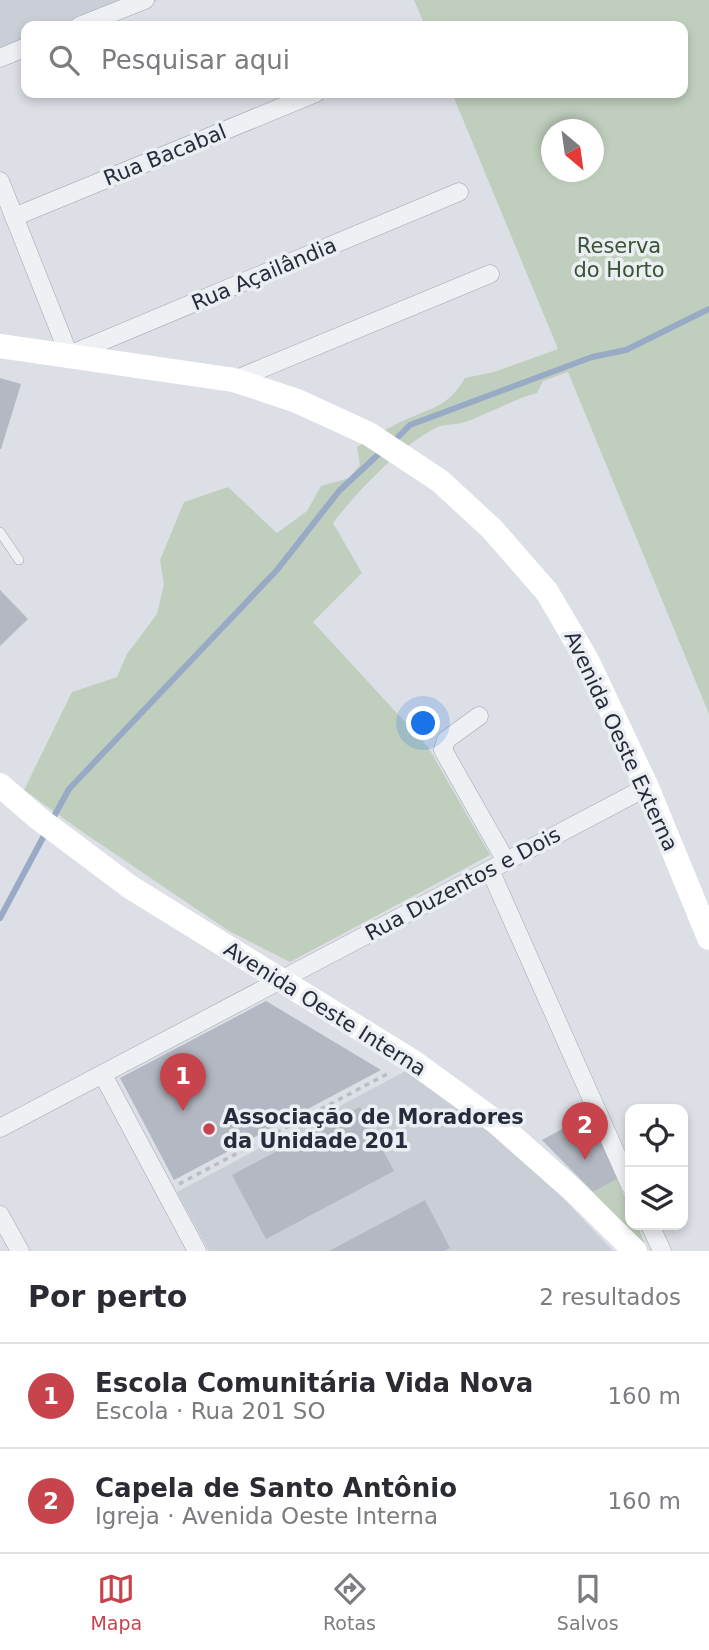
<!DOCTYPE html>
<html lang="pt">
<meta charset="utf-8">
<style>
:root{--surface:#fff;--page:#f7f7f7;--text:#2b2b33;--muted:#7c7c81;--line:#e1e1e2;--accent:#c7444d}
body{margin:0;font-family:"DejaVu Sans",sans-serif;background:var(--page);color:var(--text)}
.controls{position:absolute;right:21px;bottom:21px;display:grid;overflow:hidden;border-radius:14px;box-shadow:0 4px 10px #0003}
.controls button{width:63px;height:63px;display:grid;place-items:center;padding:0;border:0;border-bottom:2px solid var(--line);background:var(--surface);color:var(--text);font:35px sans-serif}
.compass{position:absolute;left:541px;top:119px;width:63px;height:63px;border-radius:50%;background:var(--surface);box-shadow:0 4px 10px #0003;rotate:151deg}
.you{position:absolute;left:424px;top:724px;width:24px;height:24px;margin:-18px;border:5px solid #fff;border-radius:50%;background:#1a73e8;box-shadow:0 0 0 10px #1a73e833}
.badge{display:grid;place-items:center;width:46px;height:46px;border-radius:50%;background:var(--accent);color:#fff;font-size:23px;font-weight:700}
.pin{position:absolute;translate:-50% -58px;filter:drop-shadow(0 2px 4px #0008)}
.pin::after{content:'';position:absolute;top:37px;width:24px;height:21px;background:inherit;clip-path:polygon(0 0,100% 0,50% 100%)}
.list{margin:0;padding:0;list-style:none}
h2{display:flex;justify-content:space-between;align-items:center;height:91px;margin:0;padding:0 28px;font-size:30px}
h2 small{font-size:23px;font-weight:400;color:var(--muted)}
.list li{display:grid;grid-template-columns:46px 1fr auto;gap:21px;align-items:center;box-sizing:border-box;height:105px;padding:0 28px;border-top:2px solid var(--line)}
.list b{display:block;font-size:26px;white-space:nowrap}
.list p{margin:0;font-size:23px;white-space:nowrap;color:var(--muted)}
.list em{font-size:23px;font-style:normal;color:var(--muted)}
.icon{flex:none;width:38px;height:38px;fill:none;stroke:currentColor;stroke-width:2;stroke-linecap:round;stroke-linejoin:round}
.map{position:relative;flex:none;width:709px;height:1251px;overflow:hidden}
.search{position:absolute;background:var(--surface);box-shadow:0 4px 10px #0003;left:21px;right:21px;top:21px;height:77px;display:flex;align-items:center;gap:18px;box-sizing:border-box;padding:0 24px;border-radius:14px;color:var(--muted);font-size:26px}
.sheet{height:301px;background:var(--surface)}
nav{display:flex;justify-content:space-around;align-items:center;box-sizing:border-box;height:98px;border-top:2px solid var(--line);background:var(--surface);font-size:19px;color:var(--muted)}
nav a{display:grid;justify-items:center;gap:4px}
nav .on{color:var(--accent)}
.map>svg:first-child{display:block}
.built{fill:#caced7}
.green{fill:#c0cfbd;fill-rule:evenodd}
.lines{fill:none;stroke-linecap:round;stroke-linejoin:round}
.stream{stroke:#98aac5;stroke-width:6}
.building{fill:#b3b8c2}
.lane-casing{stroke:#a2a6af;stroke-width:10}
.street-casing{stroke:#a2a6af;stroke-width:19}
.path{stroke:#babdc4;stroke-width:3.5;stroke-dasharray:5 5;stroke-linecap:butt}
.lane{stroke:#eef0f4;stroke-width:9}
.street{stroke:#eef0f4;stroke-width:18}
.secondary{stroke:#fff;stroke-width:24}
.poi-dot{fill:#c7444d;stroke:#ebeef3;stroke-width:2.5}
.labels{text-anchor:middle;stroke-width:7;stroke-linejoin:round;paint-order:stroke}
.street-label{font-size:21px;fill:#262c3b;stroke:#ebeef3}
.park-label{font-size:21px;fill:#385634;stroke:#ebeef3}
.poi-label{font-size:21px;font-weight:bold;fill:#262c3b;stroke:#ebeef3;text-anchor:start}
</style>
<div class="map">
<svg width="709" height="1251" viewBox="0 0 709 1251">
<rect width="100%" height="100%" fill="#dcdfe5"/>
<g class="built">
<path d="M 0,0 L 158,0 L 94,26 L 26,26 L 26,55 L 0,66 Z"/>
<path d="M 408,1070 L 489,1132 L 559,1194 L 613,1251 L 209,1251 L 177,1192 Z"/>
</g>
<g class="green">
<path d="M 414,0 L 709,0 L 709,714 L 568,372 L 543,381 L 537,393 C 517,398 501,408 482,415 C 476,418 469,421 462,423 C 453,425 443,424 436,428 C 402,444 355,494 333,523 L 362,573 L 313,622 L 428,747 L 490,855 L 290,962 L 229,931 L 84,833 L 24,790 L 72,692 L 117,677 L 127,654 L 157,614 L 164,584 L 160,560 L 184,502 L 228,487 L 277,533 L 307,511 L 321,486 L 349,478 L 360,465 L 357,447 C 373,438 388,427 405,420 C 433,407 448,407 465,378 L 494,372 L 558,349 L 452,93 L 683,93 L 683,26 L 425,26 ZM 552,130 L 594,130 L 594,172 L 552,172 Z"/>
<path d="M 617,1179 L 630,1209 L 630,1225 L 637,1225 L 648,1251 L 643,1248 L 593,1192 Z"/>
</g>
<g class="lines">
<g class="stream">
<path d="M 393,442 L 410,425 L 592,357 L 626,350 L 709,309"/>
<path d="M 52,820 L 69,789 L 277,570 L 339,491 L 382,451"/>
<path d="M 0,918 L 47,830"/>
</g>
</g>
<g class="building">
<path d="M 0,378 L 21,384 L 1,449 L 0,449 Z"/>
<path d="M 0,590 L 28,619 L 0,646 Z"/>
<path d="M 266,1001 L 381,1070 L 174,1180 L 120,1078 Z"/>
<path d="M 360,1107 L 394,1171 L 266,1239 L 232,1175 Z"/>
<path d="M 590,1114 L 617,1179 L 593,1192 L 542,1140 Z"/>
<path d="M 425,1200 L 450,1248 L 444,1251 L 329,1251 Z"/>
</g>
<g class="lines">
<g class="lane-casing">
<path id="lane" d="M 0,532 L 19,560"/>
</g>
<g class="street-casing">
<g id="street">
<path d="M 79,26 L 145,0"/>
<path d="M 0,58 L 26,47"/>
<path d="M 0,181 L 69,355 L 459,192"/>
<path d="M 14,217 L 316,93"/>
<path d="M 234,380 L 490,274"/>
<path d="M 479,716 L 446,740 L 443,750 L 506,861"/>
<path d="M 490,870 L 630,1185"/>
<path d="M 103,1075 L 197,1251"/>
<path d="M 0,1128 L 647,787"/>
<path d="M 0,1215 L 20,1251"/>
<path d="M 650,1225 L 662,1251"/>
</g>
</g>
<path class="path" d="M 179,1184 L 389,1073"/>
<use href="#lane" class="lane"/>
<use href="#street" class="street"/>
<g class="secondary">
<path d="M 0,346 L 234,380 L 297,401 L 369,434 L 440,481 L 492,529 L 547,592 L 587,660 L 647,787 L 709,938"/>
<path d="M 0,785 L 38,818 L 130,887 L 412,1061 L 496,1122 L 574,1191 L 635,1251"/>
</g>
</g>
<circle class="poi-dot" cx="209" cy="1129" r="7"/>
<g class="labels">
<g class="street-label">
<text transform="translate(165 155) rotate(-22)" y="7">Rua Bacabal</text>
<text transform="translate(264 274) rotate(-23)" y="7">Rua Açailândia</text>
<text transform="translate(621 741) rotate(65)" y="7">Avenida Oeste Externa</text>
<text transform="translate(463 884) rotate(-28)" y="7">Rua Duzentos e Dois</text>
<text transform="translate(325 1009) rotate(32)" y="7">Avenida Oeste Interna</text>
</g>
<g class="park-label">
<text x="619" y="253">Reserva<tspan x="619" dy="24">do Horto</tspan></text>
</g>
<g class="poi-label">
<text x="223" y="1124">Associação de Moradores<tspan x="223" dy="24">da Unidade 201</tspan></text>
</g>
</g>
</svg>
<div class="controls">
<button><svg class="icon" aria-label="locate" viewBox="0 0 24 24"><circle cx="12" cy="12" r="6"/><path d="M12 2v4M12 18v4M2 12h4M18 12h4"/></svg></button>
<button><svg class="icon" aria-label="layers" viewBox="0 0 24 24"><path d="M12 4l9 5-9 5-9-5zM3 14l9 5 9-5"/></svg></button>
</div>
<svg class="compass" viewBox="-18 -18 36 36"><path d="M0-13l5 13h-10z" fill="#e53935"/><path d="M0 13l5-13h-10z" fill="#7c7c81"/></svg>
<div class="you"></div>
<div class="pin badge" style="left:183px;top:1111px">1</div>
<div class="pin badge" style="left:585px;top:1160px">2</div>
<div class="search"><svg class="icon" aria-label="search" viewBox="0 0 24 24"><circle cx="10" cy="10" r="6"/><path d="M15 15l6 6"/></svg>Pesquisar aqui</div>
</div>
<section class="sheet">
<h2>Por perto<small>2 resultados</small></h2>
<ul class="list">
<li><span class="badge">1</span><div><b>Escola Comunitária Vida Nova</b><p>Escola · Rua 201 SO</p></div><em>160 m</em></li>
<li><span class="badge">2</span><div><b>Capela de Santo Antônio</b><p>Igreja · Avenida Oeste Interna</p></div><em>160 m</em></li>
</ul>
</section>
<nav>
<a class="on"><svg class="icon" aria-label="map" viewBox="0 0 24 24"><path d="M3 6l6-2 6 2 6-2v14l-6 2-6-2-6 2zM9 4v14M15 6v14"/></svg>Mapa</a>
<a><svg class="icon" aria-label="directions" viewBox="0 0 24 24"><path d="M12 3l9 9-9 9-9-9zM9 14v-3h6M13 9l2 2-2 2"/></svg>Rotas</a>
<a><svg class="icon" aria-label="saved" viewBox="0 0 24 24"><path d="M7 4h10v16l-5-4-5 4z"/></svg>Salvos</a>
</nav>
